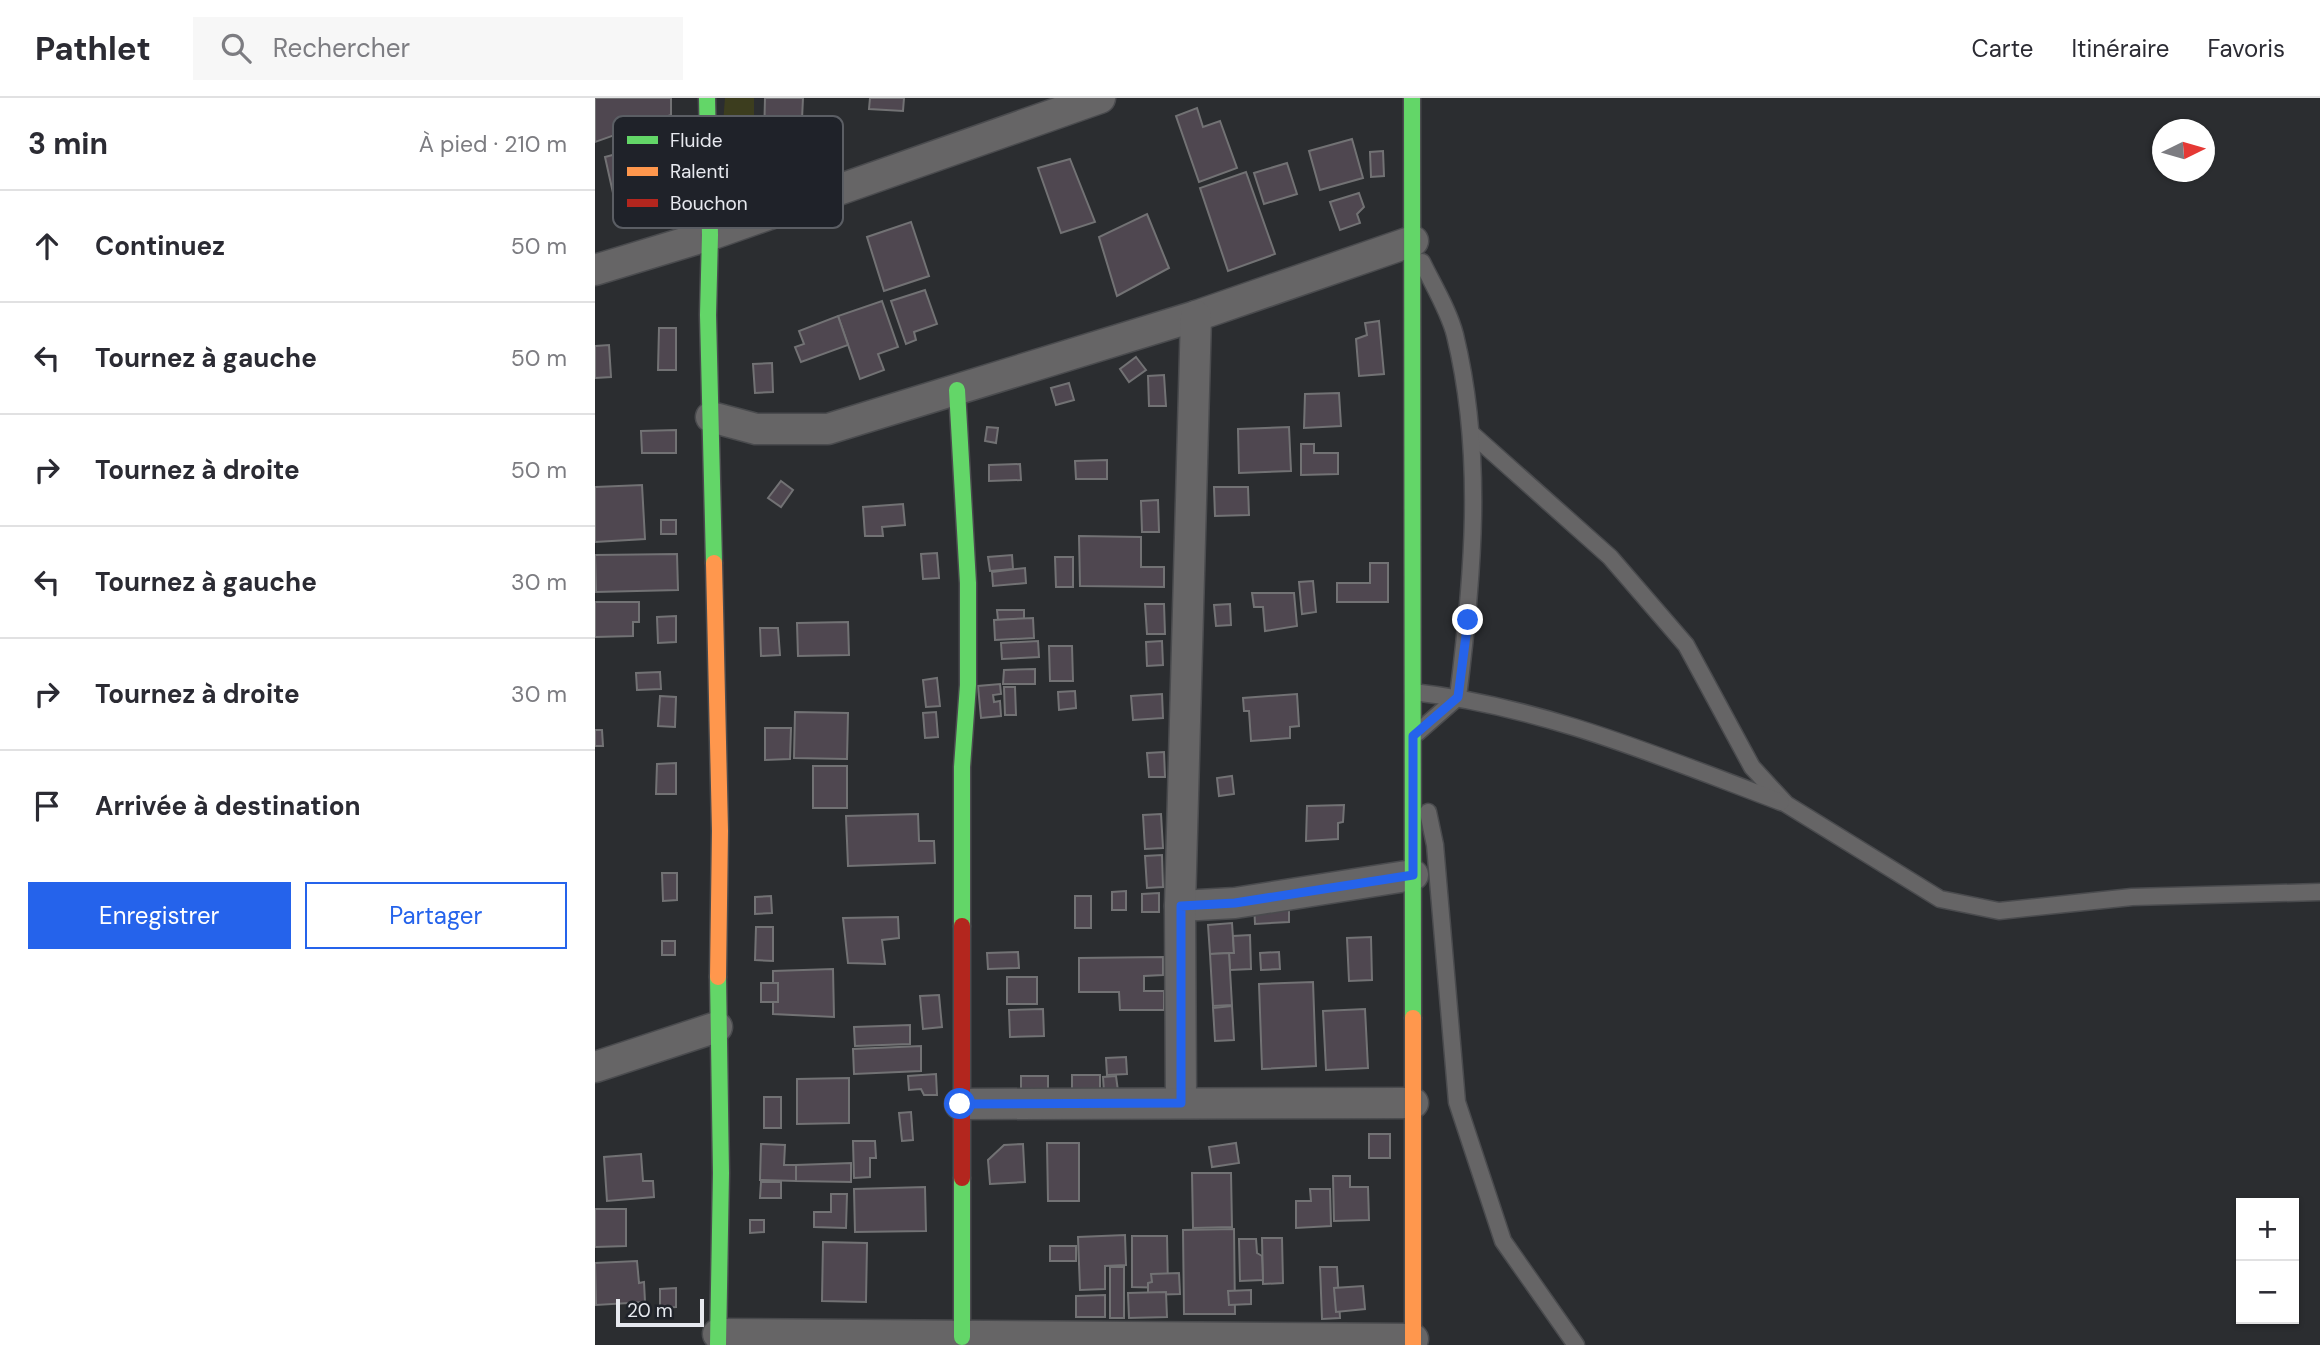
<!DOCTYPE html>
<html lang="fr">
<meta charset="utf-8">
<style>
:root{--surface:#fff;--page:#f7f7f7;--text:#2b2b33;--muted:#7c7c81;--line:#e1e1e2;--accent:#2563eb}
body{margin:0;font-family:"DM Sans",sans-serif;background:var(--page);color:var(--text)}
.controls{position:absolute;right:21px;bottom:21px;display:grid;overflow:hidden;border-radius:0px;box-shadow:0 2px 5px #0004}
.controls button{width:63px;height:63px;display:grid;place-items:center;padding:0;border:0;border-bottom:2px solid var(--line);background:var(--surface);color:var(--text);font:35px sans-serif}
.compass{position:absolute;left:1557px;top:21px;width:63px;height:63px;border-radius:50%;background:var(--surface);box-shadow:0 2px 5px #0004;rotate:85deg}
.scale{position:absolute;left:21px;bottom:18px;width:88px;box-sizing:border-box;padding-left:7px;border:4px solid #e7e9ef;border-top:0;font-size:19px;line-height:24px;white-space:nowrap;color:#e7e9ef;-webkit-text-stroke:5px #1f2229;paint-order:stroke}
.stop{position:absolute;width:21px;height:21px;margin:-16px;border:5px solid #2563eb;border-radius:50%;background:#fff}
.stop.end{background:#2563eb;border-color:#fff;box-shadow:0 2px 7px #0008}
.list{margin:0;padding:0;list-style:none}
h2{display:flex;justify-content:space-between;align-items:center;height:91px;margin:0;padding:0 28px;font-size:30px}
h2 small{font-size:23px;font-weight:400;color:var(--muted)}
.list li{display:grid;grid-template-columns:46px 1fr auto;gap:21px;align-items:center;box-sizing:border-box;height:112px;padding:0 28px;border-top:2px solid var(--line)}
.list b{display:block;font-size:26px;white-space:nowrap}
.list em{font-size:23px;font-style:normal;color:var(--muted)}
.actions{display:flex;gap:14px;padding:21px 28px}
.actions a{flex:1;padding:16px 0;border:2px solid var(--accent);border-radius:0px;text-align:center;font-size:24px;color:var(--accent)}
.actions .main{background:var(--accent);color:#fff}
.icon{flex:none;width:38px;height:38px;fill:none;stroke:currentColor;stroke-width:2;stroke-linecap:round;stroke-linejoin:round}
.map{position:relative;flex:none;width:1725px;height:1247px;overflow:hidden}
header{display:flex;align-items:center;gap:42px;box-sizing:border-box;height:98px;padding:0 35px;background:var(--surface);border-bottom:2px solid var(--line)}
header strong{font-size:33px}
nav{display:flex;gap:38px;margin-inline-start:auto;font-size:24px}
.search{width:490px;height:63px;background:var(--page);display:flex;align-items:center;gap:18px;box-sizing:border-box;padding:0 24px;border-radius:0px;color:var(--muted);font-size:26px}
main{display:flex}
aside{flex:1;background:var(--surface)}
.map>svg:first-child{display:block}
.green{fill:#3c3d1e}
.building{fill:#4f4750;stroke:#727274;stroke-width:2}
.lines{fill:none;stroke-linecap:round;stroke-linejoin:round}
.lane-casing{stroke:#4a4b4e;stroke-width:19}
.street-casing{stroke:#4a4b4e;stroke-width:33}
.fast-casing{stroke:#4a4b4e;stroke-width:19}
.slow-casing{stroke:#4a4b4e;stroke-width:19}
.jam-casing{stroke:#4a4b4e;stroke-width:19}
.lane{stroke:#666566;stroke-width:16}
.street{stroke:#666566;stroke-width:30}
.fast{stroke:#63d668;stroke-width:16}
.slow{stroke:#ff974d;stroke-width:16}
.jam{stroke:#b3261e;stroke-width:16}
.route{stroke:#2563eb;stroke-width:9}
.key{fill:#1f2229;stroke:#5b5e64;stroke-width:2}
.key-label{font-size:19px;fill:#e7e9ef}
</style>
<header>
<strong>Pathlet</strong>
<div class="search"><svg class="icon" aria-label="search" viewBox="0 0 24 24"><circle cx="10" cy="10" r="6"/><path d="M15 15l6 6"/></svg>Rechercher</div>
<nav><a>Carte</a><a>Itinéraire</a><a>Favoris</a></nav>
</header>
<main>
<aside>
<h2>3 min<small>À pied · 210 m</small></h2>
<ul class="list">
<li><svg class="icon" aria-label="ahead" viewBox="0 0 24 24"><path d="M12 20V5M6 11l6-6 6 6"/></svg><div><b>Continuez</b></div><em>50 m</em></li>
<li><svg class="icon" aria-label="left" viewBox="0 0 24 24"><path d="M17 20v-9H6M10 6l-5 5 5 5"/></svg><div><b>Tournez à gauche</b></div><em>50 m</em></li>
<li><svg class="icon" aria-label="right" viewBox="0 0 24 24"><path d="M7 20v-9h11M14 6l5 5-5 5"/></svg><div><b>Tournez à droite</b></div><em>50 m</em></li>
<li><svg class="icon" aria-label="left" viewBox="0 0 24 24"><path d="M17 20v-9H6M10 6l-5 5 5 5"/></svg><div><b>Tournez à gauche</b></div><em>30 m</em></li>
<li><svg class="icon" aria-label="right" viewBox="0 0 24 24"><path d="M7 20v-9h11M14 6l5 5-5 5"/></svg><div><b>Tournez à droite</b></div><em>30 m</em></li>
<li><svg class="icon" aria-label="arrive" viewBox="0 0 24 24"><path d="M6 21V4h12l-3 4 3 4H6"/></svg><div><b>Arrivée à destination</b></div></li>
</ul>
<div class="actions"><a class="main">Enregistrer</a><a>Partager</a></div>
</aside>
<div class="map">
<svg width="1725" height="1247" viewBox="0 0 1725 1247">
<rect width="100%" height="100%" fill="#2b2d30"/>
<path class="green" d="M 130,0 L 159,0 L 159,27 L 147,45 L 128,25 Z"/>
<g class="building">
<path d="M 0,0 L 76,0 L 76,17 L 0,44 Z"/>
<path d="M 170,0 L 208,0 L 206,42 L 169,41 Z"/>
<path d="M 275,0 L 309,0 L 308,13 L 274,11 Z"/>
<path d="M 602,10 L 608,29 L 625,23 L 642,70 L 604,84 L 581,18 Z"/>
<path d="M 757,41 L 768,80 L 725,92 L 714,53 Z"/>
<path d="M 44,50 L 60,93 L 18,95 L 10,59 Z"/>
<path d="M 788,53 L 789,78 L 776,79 L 775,54 Z"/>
<path d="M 475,61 L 500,124 L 466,135 L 443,70 Z"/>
<path d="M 692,65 L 702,96 L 669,106 L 659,75 Z"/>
<path d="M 651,74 L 680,156 L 633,173 L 605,90 Z"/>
<path d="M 764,95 L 769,109 L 762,116 L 765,125 L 745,132 L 735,104 Z"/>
<path d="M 552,116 L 574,170 L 522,198 L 504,139 Z"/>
<path d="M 316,124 L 334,178 L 289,193 L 272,139 Z"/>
<path d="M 330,192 L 342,226 L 319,234 L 321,242 L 311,246 L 296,203 Z"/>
<path d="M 287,203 L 303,249 L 283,256 L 289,272 L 265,281 L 243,218 Z"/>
<path d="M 243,218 L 253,247 L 206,264 L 200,249 L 209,246 L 204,233 Z"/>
<path d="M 784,223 L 789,276 L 764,278 L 761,241 L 772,237 L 770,225 Z"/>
<path d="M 64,230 L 81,230 L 81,272 L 63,272 Z"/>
<path d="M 14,247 L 16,279 L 0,280 L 0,248 Z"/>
<path d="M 541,259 L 551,272 L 534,284 L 525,271 Z"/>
<path d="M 177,265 L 178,294 L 160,295 L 158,266 Z"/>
<path d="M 569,277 L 571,308 L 554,308 L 553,278 Z"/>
<path d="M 474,285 L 479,302 L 461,307 L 456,290 Z"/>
<path d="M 744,295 L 746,328 L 709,330 L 710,296 Z"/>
<path d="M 392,329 L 403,330 L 401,345 L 390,343 Z"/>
<path d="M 694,329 L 696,373 L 644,375 L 643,331 Z"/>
<path d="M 81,332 L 81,355 L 47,355 L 46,333 Z"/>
<path d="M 706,346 L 719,346 L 719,355 L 743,355 L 743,376 L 706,377 Z"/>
<path d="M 512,362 L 512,381 L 481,381 L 480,363 Z"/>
<path d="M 425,366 L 426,382 L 394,383 L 394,367 Z"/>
<path d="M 186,383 L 198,392 L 186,409 L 173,400 Z"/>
<path d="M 47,387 L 50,441 L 0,444 L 0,389 Z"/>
<path d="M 619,389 L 653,389 L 654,417 L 620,418 Z"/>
<path d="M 563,402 L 564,434 L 547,434 L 546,403 Z"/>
<path d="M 308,406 L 310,427 L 287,429 L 288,438 L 270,438 L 268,409 Z"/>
<rect x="66" y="422" width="15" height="14"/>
<path d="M 484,438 L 546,439 L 546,469 L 569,469 L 569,489 L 485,488 Z"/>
<path d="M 342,455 L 344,480 L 328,481 L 326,456 Z"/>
<path d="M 82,456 L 83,492 L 1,494 L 0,457 Z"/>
<path d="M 417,457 L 418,471 L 395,473 L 393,459 Z"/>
<path d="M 460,459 L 478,459 L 478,489 L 461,489 Z"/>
<path d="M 775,465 L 793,465 L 793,504 L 742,504 L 742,485 L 775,485 Z"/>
<path d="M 430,470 L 431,485 L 398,488 L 397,474 Z"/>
<path d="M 718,483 L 721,514 L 707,516 L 704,484 Z"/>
<path d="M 657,495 L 699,495 L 702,528 L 670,533 L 668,509 L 659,509 Z"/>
<path d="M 0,504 L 44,504 L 44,524 L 38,524 L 38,538 L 0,539 Z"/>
<path d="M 550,506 L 569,506 L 570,536 L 552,536 Z"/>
<path d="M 635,506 L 636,527 L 621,528 L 619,507 Z"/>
<path d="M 402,512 L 429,512 L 429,521 L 403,522 Z"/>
<path d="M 81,518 L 81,544 L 63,545 L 62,519 Z"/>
<path d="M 438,520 L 439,540 L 400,542 L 399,522 Z"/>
<path d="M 253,524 L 254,557 L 203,558 L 202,525 Z"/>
<path d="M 165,530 L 183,530 L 185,557 L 166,558 Z"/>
<path d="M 443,543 L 444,559 L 407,561 L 406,545 Z"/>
<path d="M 567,543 L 568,567 L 552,568 L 551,544 Z"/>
<path d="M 454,548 L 477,548 L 478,583 L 455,583 Z"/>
<path d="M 440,571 L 440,586 L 408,586 L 409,572 Z"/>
<path d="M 65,574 L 66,591 L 42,592 L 41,575 Z"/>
<path d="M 342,580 L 345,608 L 331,609 L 328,582 Z"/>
<path d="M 405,586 L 406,596 L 398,597 L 399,604 L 405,603 L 406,618 L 386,620 L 383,588 Z"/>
<path d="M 409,589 L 420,589 L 421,617 L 410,617 Z"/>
<path d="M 480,593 L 481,610 L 464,612 L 463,594 Z"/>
<path d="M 567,596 L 568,620 L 538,622 L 536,598 Z"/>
<path d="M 702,596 L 704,628 L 695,629 L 695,640 L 656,643 L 654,613 L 649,613 L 648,600 Z"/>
<path d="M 65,598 L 81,599 L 80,629 L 63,628 Z"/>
<path d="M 200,614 L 253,615 L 252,661 L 199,660 Z"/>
<path d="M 341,614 L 343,639 L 330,640 L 328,615 Z"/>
<path d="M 170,630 L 196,630 L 195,661 L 170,662 Z"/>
<path d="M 0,632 L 7,632 L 8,648 L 0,648 Z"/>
<path d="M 569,654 L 570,679 L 554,679 L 552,655 Z"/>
<path d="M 81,665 L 81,696 L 61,696 L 62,666 Z"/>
<rect x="218" y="668" width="34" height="42"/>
<path d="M 637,678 L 639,696 L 624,698 L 622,680 Z"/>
<path d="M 749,707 L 748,724 L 743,725 L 743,741 L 711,743 L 712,708 Z"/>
<path d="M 323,716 L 324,743 L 339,743 L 340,765 L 253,768 L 251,718 Z"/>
<path d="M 566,716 L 568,750 L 550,751 L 548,717 Z"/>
<path d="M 567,757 L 568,789 L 552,790 L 550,758 Z"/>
<path d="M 67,775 L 82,775 L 82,802 L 68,803 Z"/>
<path d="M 531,793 L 531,812 L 517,812 L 517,794 Z"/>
<path d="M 564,795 L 564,814 L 547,814 L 547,796 Z"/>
<path d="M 176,798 L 177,815 L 160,816 L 160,799 Z"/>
<rect x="480" y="798" width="16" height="32"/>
<path d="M 694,804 L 694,824 L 660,826 L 659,805 Z"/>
<path d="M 303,819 L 304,840 L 287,842 L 290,866 L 253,865 L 248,820 Z"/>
<path d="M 637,825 L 639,855 L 615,856 L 613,827 Z"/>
<path d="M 161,829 L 178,829 L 178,863 L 160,862 Z"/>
<path d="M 655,837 L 656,871 L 635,872 L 634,855 L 639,855 L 638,838 Z"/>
<path d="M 776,839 L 777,882 L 754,883 L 752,840 Z"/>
<rect x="67" y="843" width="13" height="14"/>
<path d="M 423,854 L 424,870 L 393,871 L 392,855 Z"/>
<path d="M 684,854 L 685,871 L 666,872 L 665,855 Z"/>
<path d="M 634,855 L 637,907 L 618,908 L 615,856 Z"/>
<path d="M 568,859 L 568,877 L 549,878 L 549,893 L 569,893 L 569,912 L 525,912 L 524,894 L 484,894 L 484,860 Z"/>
<path d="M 238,871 L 239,919 L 178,916 L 178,873 Z"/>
<rect x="412" y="879" width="30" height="27"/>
<path d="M 718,884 L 721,968 L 667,971 L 664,886 Z"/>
<rect x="166" y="885" width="17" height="19"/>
<path d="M 344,897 L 347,929 L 328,931 L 325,898 Z"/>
<path d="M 637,908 L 639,942 L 620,943 L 618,910 Z"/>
<path d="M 448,911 L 449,938 L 415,939 L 414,912 Z"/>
<path d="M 770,911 L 773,970 L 731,972 L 728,913 Z"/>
<path d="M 315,927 L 315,946 L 260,948 L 259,929 Z"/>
<path d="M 326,948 L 326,973 L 259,976 L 258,951 Z"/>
<path d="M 531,959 L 532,976 L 512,977 L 511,960 Z"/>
<path d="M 341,976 L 342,997 L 329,997 L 326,991 L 314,992 L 313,978 Z"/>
<rect x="477" y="977" width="28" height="18"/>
<rect x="426" y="978" width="27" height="13"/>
<path d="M 521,978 L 523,993 L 509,994 L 508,979 Z"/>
<path d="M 254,980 L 254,1025 L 202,1026 L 202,981 Z"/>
<rect x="169" y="999" width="17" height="31"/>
<path d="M 316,1014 L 318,1042 L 307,1043 L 304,1015 Z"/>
<rect x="774" y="1036" width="21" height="24"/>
<path d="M 258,1043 L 280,1043 L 281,1060 L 275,1060 L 275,1079 L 259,1080 Z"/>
<path d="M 452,1045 L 484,1045 L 484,1103 L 453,1103 Z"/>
<path d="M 641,1045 L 644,1065 L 617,1069 L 614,1049 Z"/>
<path d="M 166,1046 L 190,1047 L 189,1067 L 201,1067 L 201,1083 L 165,1082 Z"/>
<path d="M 428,1046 L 430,1084 L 395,1086 L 393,1062 L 409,1047 Z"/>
<path d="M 46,1056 L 48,1083 L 58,1083 L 59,1099 L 12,1103 L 9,1059 Z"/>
<path d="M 256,1065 L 256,1084 L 201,1083 L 201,1067 Z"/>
<path d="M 597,1075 L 636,1075 L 637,1129 L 598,1130 Z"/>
<path d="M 738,1078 L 755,1078 L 755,1089 L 773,1089 L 774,1122 L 739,1123 Z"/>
<path d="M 166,1084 L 186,1084 L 186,1100 L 165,1100 Z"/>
<path d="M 330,1089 L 331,1133 L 260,1134 L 259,1091 Z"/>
<path d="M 715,1091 L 735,1091 L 736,1128 L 701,1130 L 701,1103 L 716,1103 Z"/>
<path d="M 236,1096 L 252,1096 L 251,1130 L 219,1129 L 219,1114 L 236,1114 Z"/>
<path d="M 0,1111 L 31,1111 L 31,1148 L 0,1149 Z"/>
<path d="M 155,1122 L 169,1122 L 169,1134 L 155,1135 Z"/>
<path d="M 639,1131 L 640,1216 L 589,1216 L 588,1132 Z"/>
<path d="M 530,1137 L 531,1167 L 510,1168 L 510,1191 L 485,1192 L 483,1139 Z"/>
<path d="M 537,1138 L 572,1138 L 573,1190 L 537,1189 Z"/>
<path d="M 667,1140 L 687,1140 L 688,1185 L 668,1186 Z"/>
<path d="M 644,1141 L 661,1141 L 662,1155 L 667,1158 L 668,1182 L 645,1183 Z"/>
<path d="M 228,1144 L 272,1145 L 271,1204 L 227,1203 Z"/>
<rect x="455" y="1148" width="26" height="15"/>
<path d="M 42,1163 L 44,1185 L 49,1184 L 50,1204 L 1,1207 L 0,1165 Z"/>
<rect x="515" y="1169" width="14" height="51"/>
<path d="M 725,1169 L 742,1169 L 745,1220 L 727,1221 Z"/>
<path d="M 584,1175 L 585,1196 L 553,1197 L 553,1185 L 557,1184 L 556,1176 Z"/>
<path d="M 768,1188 L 770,1211 L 741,1214 L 739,1190 Z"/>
<path d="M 81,1190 L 81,1209 L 65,1210 L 65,1191 Z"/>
<path d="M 656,1192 L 656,1206 L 634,1207 L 633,1193 Z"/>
<path d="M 571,1194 L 572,1219 L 534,1220 L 533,1195 Z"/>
<path d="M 510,1197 L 510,1219 L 481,1219 L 481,1198 Z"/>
</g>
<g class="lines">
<g class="lane-casing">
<g id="lane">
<path d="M 877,336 L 1015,459 L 1091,547 L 1157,669 L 1191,706 L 1345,801 L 1404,813 L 1537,799 L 1725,794"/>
<path d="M 818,594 C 946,608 1066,659 1186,704"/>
<path d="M 822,635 L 863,599 C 878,479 889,356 860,237 C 854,213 838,187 827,164"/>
<path d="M 833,714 L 840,747 L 862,1004 L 908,1143 L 981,1247"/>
</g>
</g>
<g class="street-casing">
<g id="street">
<path d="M 0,172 L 115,137 L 505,0"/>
<path d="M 116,319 L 161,331 L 233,331 L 601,218 L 818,143"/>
<path d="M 585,808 L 640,805 L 818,777"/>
<path d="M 0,969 L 122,929"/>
<path d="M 586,1005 L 585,808 L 601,218"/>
<path d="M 365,1006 L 818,1005"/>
<path d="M 123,1236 L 818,1241"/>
</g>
</g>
<g class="fast-casing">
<g id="fast">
<path d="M 112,0 L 115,137 L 113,217 L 119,465"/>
<path d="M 817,0 L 818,920"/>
<path d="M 362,292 L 373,485 L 373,587 L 367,669 L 367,828"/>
<path d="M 123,879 L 126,1075 L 123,1247"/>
<path d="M 367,1080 L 367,1239"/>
</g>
</g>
<g class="slow-casing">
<g id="slow">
<path d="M 119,465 L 125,733 L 123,879"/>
<path d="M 818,920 L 818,1247"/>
</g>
</g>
<g class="jam-casing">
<path id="jam" d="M 367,828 L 367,1080"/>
</g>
<use href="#lane" class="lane"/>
<use href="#street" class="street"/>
<use href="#fast" class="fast"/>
<use href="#slow" class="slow"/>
<use href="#jam" class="jam"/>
</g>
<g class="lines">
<path class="route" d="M 365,1006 L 586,1005 L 586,808 L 640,805 L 818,777 L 818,638 L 863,599 L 873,522"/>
</g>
<rect x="18" y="18" width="230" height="112" rx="10" class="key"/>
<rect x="32" y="38" width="31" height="8" fill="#63d668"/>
<rect x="32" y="69" width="31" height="9" fill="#ff974d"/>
<rect x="32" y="101" width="31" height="8" fill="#b3261e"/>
<g class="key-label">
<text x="75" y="49">Fluide</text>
<text x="75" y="80">Ralenti</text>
<text x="75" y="112">Bouchon</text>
</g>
</svg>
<div class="controls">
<button>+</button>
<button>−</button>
</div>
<svg class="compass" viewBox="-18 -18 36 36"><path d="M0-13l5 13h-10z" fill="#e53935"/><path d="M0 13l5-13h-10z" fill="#7c7c81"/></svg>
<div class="scale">20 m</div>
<div class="stop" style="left:365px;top:1006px"></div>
<div class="stop end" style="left:873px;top:522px"></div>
</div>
</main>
